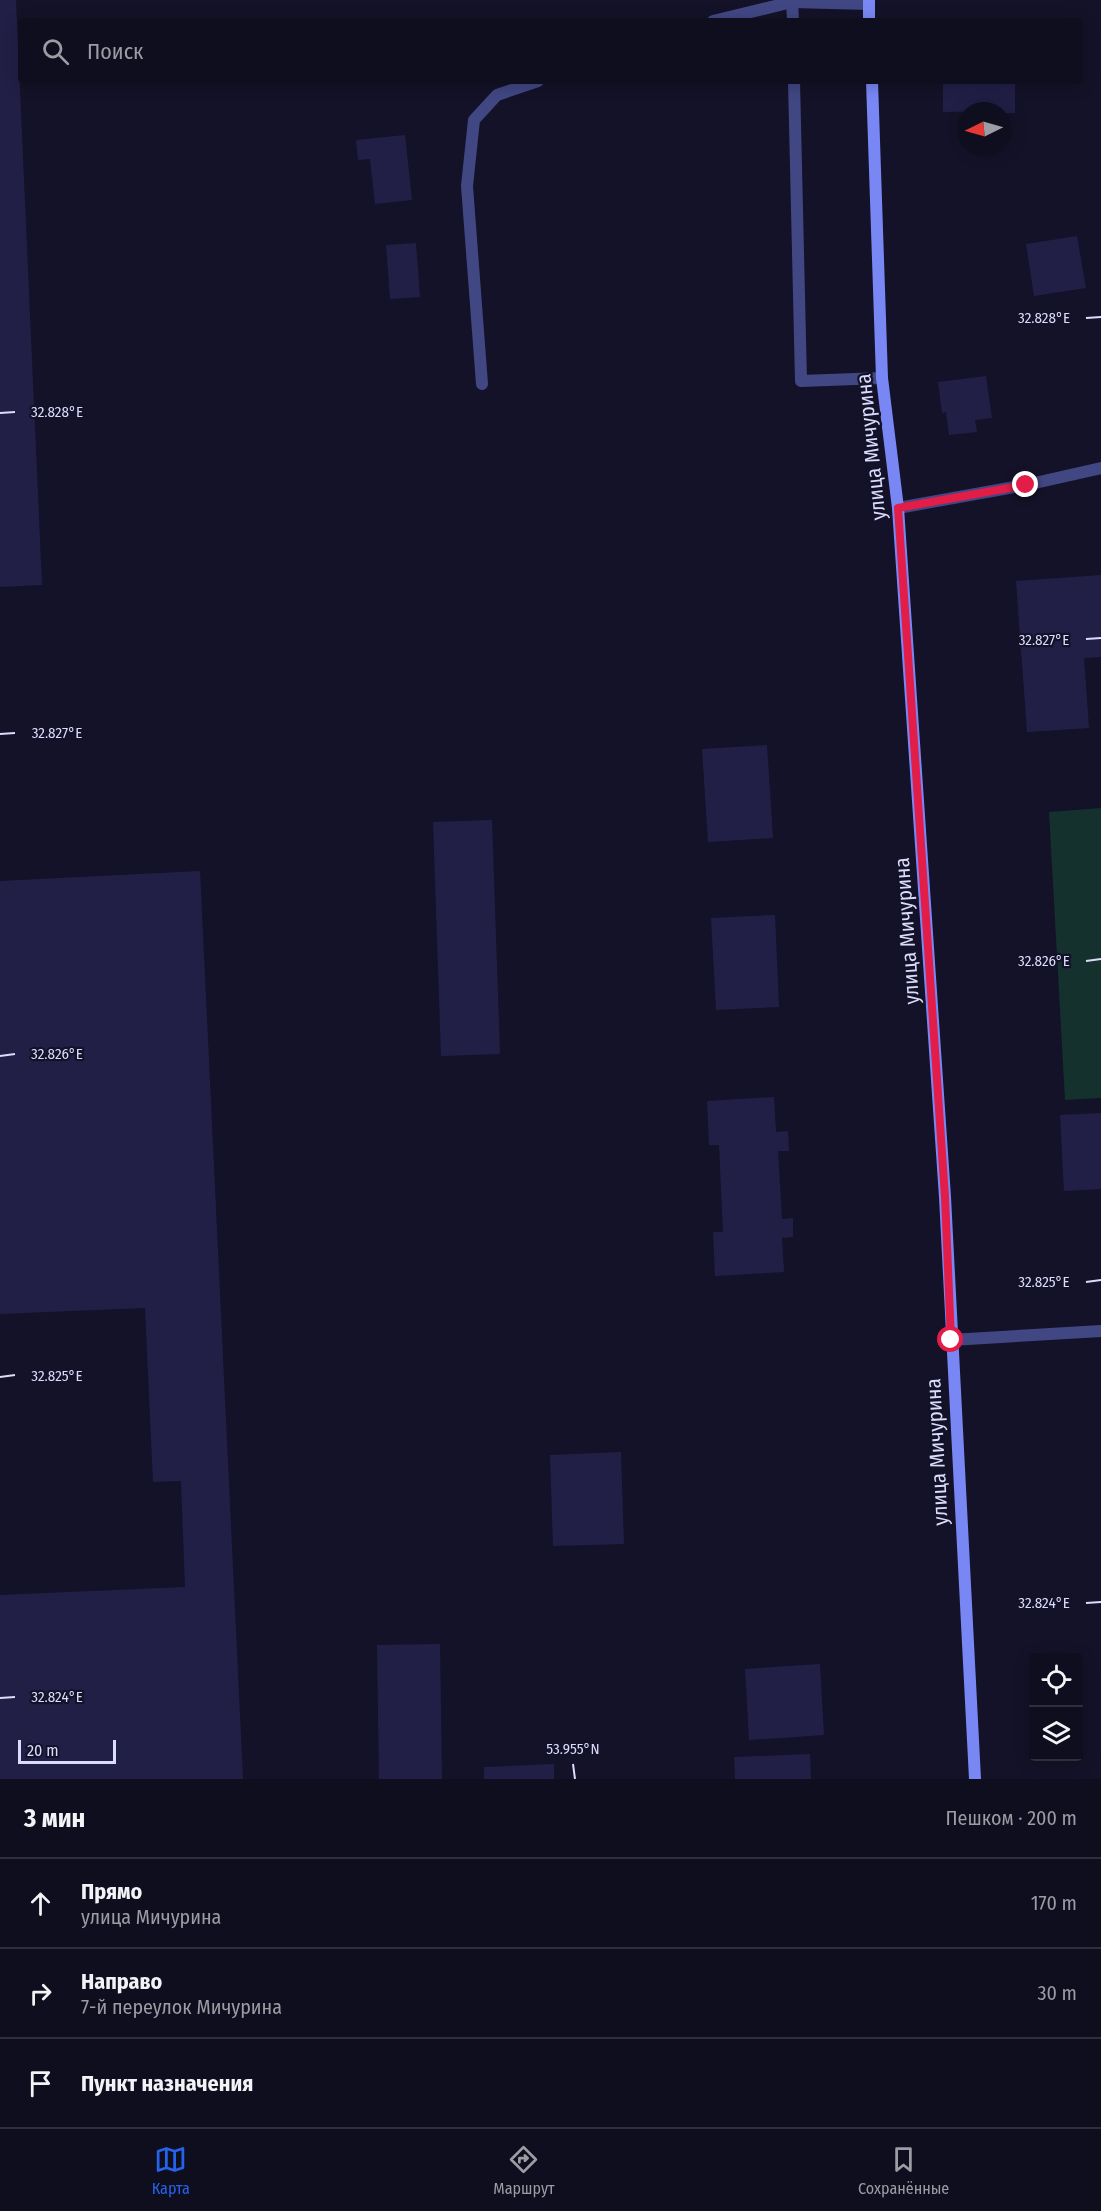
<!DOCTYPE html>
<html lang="ru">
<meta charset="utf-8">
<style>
:root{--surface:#0e0e1e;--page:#1c1c2b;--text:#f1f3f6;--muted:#9b9ca4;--line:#2e2e3c;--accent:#2563eb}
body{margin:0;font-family:"Fira Sans Condensed",sans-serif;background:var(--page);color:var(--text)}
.controls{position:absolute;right:18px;bottom:18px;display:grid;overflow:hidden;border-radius:6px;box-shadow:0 3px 15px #0003}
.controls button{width:54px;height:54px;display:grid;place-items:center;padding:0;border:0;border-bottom:2px solid var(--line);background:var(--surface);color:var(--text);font:30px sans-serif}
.compass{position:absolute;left:957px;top:102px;width:54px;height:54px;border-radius:50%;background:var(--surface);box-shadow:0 3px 15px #0003;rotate:265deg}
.scale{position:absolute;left:18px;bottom:15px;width:98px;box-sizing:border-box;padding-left:6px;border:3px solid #dbdcfc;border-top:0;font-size:16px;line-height:21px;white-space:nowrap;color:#dbdcfc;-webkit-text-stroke:4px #131228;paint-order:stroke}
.stop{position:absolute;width:18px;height:18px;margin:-14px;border:4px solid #e11d48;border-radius:50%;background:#fff}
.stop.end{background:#e11d48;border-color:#fff;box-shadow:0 2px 6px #0008}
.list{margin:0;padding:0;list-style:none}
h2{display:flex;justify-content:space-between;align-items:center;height:78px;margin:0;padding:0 24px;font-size:26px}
h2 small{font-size:20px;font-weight:400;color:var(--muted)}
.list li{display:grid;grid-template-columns:39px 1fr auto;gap:18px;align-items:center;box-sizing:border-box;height:90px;padding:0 24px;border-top:2px solid var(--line)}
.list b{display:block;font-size:22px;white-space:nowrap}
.list p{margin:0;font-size:20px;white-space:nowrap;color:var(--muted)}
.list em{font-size:20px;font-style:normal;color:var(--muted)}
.icon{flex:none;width:33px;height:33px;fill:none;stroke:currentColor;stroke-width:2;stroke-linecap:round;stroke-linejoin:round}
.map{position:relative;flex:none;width:1101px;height:1779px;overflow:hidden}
.search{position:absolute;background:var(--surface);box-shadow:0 3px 15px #0003;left:18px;right:18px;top:18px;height:66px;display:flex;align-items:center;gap:15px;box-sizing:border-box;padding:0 21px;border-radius:6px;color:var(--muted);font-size:22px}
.sheet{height:348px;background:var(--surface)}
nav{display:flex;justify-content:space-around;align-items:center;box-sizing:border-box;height:84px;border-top:2px solid var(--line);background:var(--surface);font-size:16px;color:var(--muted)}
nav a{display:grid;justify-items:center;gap:3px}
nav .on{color:var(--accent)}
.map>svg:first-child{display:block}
.green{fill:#15312d}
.building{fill:#221f47}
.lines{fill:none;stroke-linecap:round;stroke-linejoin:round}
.service{stroke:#414783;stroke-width:12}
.minor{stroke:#414783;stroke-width:12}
.secondary{stroke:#7987f5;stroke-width:12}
.route{stroke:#e11d48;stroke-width:8}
.ticks{fill:none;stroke:#dbdcfc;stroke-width:2}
.labels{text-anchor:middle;stroke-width:4.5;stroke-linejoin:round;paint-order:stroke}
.street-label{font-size:21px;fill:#dbdcfc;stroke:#131228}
.ticks-label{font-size:15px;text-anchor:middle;fill:#dbdcfc;stroke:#131228;stroke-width:4.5;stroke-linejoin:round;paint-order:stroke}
</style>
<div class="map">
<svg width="1101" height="1779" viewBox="0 0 1101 1779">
<rect width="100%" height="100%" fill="#131228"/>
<path class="green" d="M 1101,808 L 1101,1098 L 1065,1100 L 1049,812 Z"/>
<g class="building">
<path d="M 0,0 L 16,0 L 42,585 L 0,587 Z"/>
<path d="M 943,81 L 1015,81 L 1015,113 L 1002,113 L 1002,111 L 943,112 Z"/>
<path d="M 405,135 L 412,200 L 375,204 L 370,159 L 358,160 L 356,140 Z"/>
<path d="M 1077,236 L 1086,288 L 1034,296 L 1026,244 Z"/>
<path d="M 416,243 L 420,297 L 390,299 L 386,245 Z"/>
<path d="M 986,376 L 992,418 L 975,420 L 977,432 L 949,435 L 946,412 L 942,413 L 938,382 Z"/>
<path d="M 1101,575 L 1101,657 L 1084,658 L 1089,728 L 1027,732 L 1016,581 Z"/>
<path d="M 767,745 L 773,838 L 708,842 L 702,749 Z"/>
<path d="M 492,820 L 500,1054 L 441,1056 L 433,822 Z"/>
<path d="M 200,871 L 243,1779 L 0,1779 L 0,1595 L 185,1587 L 181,1481 L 153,1482 L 145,1308 L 0,1314 L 0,881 Z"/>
<path d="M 775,915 L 779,1007 L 716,1010 L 711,918 Z"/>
<path d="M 774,1097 L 776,1132 L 788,1131 L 789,1151 L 778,1151 L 782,1219 L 793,1218 L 793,1237 L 782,1238 L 784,1272 L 715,1276 L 713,1232 L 723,1232 L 719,1145 L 709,1145 L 707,1101 Z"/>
<path d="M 1101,1113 L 1101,1189 L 1064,1191 L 1060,1115 Z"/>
<path d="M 621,1452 L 624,1544 L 553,1546 L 550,1455 Z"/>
<path d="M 440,1644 L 442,1779 L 379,1779 L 377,1645 Z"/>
<path d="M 820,1664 L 824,1735 L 749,1740 L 745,1669 Z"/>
<path d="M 810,1754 L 811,1779 L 735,1779 L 734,1757 Z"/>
<path d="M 554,1764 L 554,1779 L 484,1779 L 484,1767 Z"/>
</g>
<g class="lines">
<g class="service">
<path d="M 792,0 L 793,21"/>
<path d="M 794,81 L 801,381 L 882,378"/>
<path d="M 951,1340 L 1101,1331"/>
</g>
<g class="minor">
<path d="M 713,21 L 792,2 L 869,4"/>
<path d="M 482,384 L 467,186 L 474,120 L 497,95 L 538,81"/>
<path d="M 898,508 L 1026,485 L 1101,468"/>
</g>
<g class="secondary">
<path d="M 869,0 L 869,21"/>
<path d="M 872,81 L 882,378 L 898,508 L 945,1197 L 975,1779"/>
</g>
</g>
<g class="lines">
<path class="route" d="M 951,1340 L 945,1197 L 898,508 L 1026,485"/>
</g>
<path class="ticks" d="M 1086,318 L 1101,317M 0,413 L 15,412M 1086,639 L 1101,638M 0,734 L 15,733M 1086,961 L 1101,959M 0,1056 L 15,1054M 1086,1282 L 1101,1280M 0,1377 L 15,1375M 1086,1603 L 1101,1602M 0,1698 L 15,1697M 573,1764 L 575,1779"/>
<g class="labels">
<g class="street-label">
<text transform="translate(871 447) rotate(-96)" y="7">улица Мичурина</text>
<text transform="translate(907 931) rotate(-94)" y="7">улица Мичурина</text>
<text transform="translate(937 1452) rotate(-93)" y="7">улица Мичурина</text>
</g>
</g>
<g class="ticks-label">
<text x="1044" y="323">32.828°E</text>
<text x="57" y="417">32.828°E</text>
<text x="1044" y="645">32.827°E</text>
<text x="57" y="738">32.827°E</text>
<text x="1044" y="966">32.826°E</text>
<text x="57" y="1059">32.826°E</text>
<text x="1044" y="1287">32.825°E</text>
<text x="57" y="1381">32.825°E</text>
<text x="1044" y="1608">32.824°E</text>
<text x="57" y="1702">32.824°E</text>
<text x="573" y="1754">53.955°N</text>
</g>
</svg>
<div class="controls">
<button><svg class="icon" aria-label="locate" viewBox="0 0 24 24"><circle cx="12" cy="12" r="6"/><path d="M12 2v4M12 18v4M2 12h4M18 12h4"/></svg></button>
<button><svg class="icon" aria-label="layers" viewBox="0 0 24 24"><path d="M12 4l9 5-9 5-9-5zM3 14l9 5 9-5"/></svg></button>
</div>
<svg class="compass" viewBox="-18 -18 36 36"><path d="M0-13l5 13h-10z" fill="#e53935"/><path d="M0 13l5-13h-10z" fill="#9b9ca4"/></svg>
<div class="scale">20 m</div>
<div class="stop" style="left:951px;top:1340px"></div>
<div class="stop end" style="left:1026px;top:485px"></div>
<div class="search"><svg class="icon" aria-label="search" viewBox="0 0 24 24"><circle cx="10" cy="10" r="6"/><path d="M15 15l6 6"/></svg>Поиск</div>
</div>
<section class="sheet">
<h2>3 мин<small>Пешком · 200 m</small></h2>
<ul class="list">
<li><svg class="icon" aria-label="ahead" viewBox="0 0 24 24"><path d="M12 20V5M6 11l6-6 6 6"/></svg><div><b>Прямо</b><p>улица Мичурина</p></div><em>170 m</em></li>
<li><svg class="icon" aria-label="right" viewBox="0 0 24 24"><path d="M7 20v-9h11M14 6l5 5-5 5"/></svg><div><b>Направо</b><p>7-й переулок Мичурина</p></div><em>30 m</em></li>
<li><svg class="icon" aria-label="arrive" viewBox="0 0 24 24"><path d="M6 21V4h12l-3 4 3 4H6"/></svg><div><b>Пункт назначения</b></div></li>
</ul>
</section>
<nav>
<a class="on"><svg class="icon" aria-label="map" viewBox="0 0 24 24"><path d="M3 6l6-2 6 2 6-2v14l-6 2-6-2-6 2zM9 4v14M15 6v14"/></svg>Карта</a>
<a><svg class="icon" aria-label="directions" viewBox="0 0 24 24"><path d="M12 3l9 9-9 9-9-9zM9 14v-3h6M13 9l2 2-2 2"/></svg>Маршрут</a>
<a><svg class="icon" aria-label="saved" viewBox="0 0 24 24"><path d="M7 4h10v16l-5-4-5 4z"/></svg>Сохранённые</a>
</nav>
